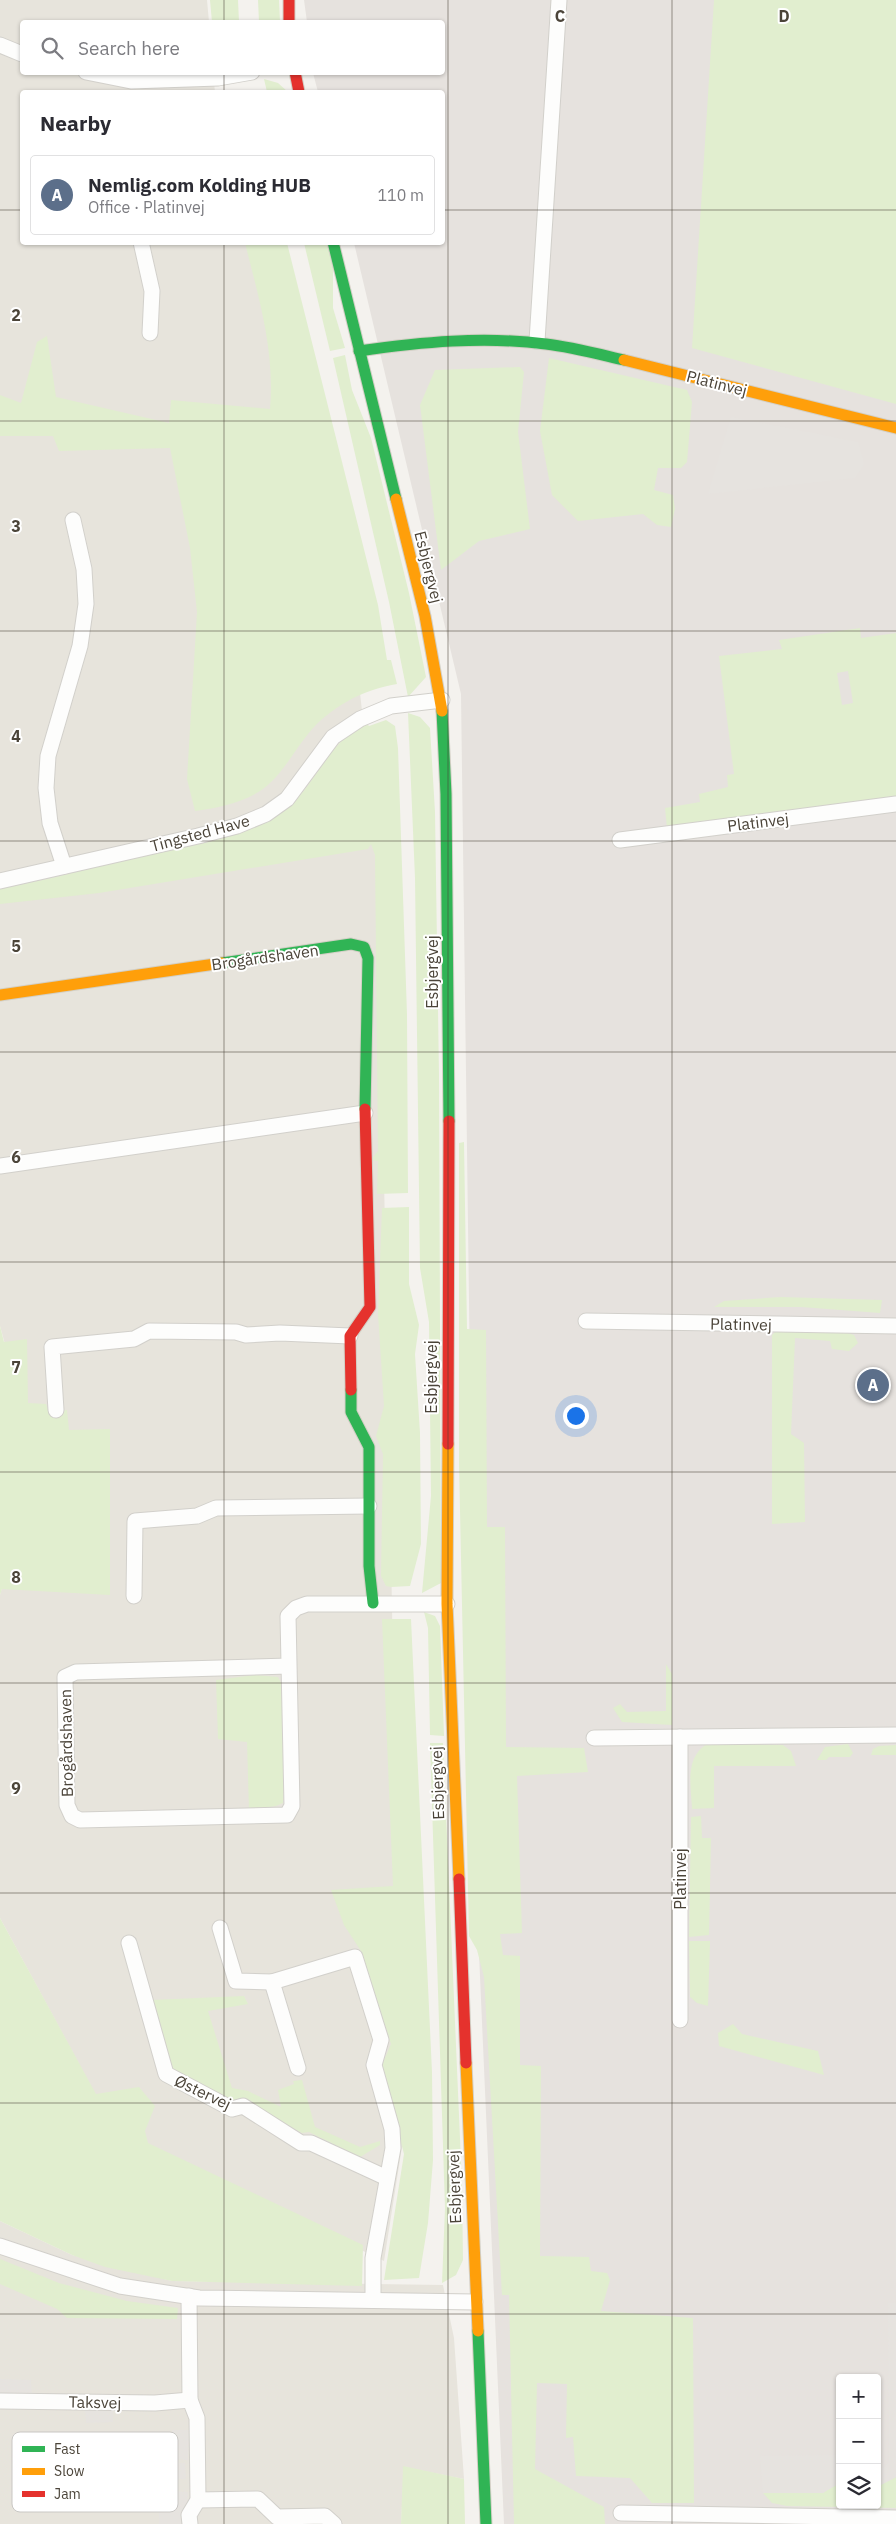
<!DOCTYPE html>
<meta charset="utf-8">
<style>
:root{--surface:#fff;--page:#f2f2f3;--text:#2b2b33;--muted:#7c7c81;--line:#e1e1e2;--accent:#1a73e8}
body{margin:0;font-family:"IBM Plex Sans",sans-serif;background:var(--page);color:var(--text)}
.controls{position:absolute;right:15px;bottom:15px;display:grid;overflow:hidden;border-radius:5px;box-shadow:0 1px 4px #0004}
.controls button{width:45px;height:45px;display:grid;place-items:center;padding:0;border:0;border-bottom:1px solid var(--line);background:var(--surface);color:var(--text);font:25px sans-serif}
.you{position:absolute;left:575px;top:1415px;width:18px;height:18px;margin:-12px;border:4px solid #fff;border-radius:50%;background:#1a73e8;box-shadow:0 0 0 8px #1a73e833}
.badge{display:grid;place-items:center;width:32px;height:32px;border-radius:50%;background:var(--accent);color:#fff;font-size:16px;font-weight:700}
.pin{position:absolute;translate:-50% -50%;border:2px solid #fff;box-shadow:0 1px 5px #0006}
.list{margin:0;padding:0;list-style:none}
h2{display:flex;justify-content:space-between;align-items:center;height:65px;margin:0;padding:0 20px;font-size:21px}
h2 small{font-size:16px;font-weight:400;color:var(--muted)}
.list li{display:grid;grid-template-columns:32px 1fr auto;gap:15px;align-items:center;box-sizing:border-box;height:80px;margin:0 10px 10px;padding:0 10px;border:1px solid var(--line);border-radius:5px}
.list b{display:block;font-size:19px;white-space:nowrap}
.list p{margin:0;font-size:16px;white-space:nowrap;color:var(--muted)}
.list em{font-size:16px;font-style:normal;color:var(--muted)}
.icon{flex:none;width:28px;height:28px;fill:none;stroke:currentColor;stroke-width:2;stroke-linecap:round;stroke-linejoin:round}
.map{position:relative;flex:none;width:896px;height:2524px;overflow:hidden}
.search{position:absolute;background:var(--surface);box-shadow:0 1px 4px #0004;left:20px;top:20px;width:425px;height:55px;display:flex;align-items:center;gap:12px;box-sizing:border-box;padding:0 18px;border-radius:5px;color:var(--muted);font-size:19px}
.panel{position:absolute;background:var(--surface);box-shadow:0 1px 4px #0004;left:20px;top:90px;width:425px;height:155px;border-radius:5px}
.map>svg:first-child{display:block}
.residential{fill:#e7e4dc}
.industrial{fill:#e6e2de;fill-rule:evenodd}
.green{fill:#e1eecf;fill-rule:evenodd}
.parking{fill:#e6e3df}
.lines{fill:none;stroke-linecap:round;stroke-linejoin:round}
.street-casing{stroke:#d2d0cb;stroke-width:17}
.fast-casing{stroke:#d3cfc5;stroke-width:13}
.slow-casing{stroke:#d3cfc5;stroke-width:13}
.jam-casing{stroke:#d3cfc5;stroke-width:13}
.street{stroke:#fdfdfc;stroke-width:15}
.fast{stroke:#30b455;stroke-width:11}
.slow{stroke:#ff9f0a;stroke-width:11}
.jam{stroke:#e5322d;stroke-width:11}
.grid{fill:none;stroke:#4b4439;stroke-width:1;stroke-opacity:0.55}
.labels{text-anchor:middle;stroke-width:4;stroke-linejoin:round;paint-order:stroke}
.street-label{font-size:16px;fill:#4b4439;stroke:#fff}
.key{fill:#fff;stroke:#c9c7c4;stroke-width:1}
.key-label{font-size:14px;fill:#4b4439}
.grid-label{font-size:16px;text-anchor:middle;font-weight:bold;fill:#4b4439;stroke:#fff;stroke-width:4;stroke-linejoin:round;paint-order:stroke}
</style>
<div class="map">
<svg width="896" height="2524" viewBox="0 0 896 2524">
<rect width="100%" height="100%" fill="#f4f2ee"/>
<g class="residential">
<path d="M 0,0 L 207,0 L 209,22 L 22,22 L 22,72 L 213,73 L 215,92 L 22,92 L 22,242 L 250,243 L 357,666 L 378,854 L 402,2147 L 384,2261 L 148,2148 L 97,2097 L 0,1918 L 0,1595 L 38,1465 L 0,1326 Z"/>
<path d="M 0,2221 L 72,2255 L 172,2281 L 443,2285 L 454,2338 L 464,2479 L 404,2467 L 401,2524 L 0,2524 Z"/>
</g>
<path class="industrial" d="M 304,0 L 896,0 L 896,2524 L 504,2524 L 477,1908 L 461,694 L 354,243 L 442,242 L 442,92 L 318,92 L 313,73 L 442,72 L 442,22 L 307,22 ZM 840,2378 L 877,2378 L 877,2505 L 840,2505 Z"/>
<g class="green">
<path d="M 210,0 L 238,0 L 239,22 L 212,22 Z"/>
<path d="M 258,0 L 279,0 L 280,22 L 259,22 Z"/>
<path d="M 714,0 L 896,0 L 896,404 L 692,348 Z"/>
<path d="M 264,79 L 278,83 L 288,92 L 267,92 Z"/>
<path d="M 245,243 L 287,243 L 378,605 L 387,660 L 391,660 L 397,684 C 362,690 330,707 308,734 C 295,750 285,769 270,783 C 252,801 219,808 195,811 L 187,779 L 197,612 L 190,548 L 170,448 L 59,451 L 53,436 L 0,436 L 0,395 L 21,403 L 37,342 L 47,336 L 56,397 L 169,423 L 171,400 L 270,409 C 275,351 259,299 245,243 Z"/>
<path d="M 304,243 L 327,243 L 333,267 L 333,308 L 345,348 L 330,351 Z"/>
<path d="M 345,355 L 352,390 L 371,438 L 409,593 L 426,677 L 408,697 L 389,602 L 333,358 Z"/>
<path d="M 549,358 L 687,390 L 692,402 L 687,462 L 681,468 L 658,468 L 654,490 L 673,495 L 675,509 L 671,527 L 657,525 L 643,514 L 578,521 L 552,495 L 540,431 Z"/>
<path d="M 520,367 L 524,372 L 518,432 L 530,529 L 479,541 L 441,570 L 420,405 L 435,370 Z"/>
<path d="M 860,628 L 861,638 L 896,633 L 896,798 L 667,828 L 665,808 L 700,802 L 699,794 L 728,787 L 727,775 L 734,774 L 719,656 L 782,649 L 779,640 ZM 848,671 L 853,703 L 842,705 L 837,673 Z"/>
<path d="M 408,713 L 420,717 L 430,728 L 435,812 L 439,1075 L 441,1583 L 422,1593 L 431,1496 L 429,1322 L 420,1268 L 415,878 Z"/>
<path d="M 386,720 L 395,726 L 398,748 L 407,1014 L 408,1193 L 377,1194 L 378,1161 L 371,1160 L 378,1151 L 375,855 L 371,844 L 368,849 L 99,893 L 0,904 L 0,888 C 42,882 84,869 126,860 C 177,848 233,842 278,815 C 315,792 325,741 367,724 L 369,726 Z"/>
<path d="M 464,1142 L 467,1329 L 486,1330 L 487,1527 L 505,1527 L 506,1747 L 584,1748 L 588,1772 L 517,1776 L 522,1933 L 500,1934 L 503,1955 L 520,1956 L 520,2065 L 541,2066 L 540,2256 L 589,2257 L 591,2271 L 607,2273 L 610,2280 L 601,2311 L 693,2318 L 694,2503 L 652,2503 L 630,2478 L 576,2476 L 573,2437 L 566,2438 L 567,2384 L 537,2383 L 535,2469 L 604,2507 L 605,2524 L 514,2524 L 509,2295 L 502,2295 L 484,1977 L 477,1950 L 469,1936 L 459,1463 L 459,1143 Z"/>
<path d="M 409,1207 L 409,1284 L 419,1325 L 415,1354 L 420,1433 L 421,1544 L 410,1586 L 391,1587 L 386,1586 L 381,1576 L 383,1454 L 376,1436 L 384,1406 L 378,1314 L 382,1208 Z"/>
<path d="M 781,1297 L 882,1300 L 880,1313 L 801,1307 L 714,1307 L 724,1301 Z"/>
<path d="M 0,1326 L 4,1342 L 27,1339 L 28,1403 L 46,1404 L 49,1412 L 67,1410 L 69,1430 L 110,1429 L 110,1595 L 2,1589 L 0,1595 Z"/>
<path d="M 778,1329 L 839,1330 L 854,1335 L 858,1343 L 849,1351 L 832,1349 L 830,1341 L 795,1338 L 791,1434 L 804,1443 L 805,1522 L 772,1524 L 772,1335 Z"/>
<path d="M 424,1612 L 435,1616 L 440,1626 L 444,1736 L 430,1735 L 428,1628 Z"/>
<path d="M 382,1619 L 411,1619 L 432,2072 L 433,2160 L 428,2223 L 419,2278 L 384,2280 L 404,2154 L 381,2067 L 391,2044 L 361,1951 L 344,1925 L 331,1890 L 393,1886 Z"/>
<path d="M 666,1664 L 672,1674 L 672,1725 L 622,1722 L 613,1708 L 620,1704 L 627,1712 L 666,1711 Z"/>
<path d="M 255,1675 L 278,1677 L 281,1683 C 284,1723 287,1762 283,1803 L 276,1806 L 249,1810 L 247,1742 L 218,1739 L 216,1680 Z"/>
<path d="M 430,1743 L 443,1743 L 462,2185 L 463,2260 L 456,2275 L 442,2283 L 445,2208 Z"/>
<path d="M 709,1743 L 783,1745 L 791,1751 L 796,1766 L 714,1766 L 714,1808 L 692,1809 C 691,1786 684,1756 709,1743 Z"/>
<path d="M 848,1744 L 853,1753 L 850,1757 L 829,1757 L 826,1760 L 817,1760 L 825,1747 Z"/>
<path d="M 896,1745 L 896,1755 L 871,1755 L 873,1749 L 879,1746 Z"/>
<path d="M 701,1816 L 702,1838 L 711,1838 L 709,1935 L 689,1937 L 691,1817 Z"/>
<path d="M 0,1918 L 96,2094 L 139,2087 L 155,2106 L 145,2131 L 148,2143 L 363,2245 L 362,2286 L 172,2281 L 105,2267 L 72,2255 L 0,2221 Z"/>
<path d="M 689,1941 L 710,1941 L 708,2006 L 697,2003 L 690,1997 Z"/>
<path d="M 244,1996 L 248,2004 L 208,2011 L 232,2088 L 248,2091 L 281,2107 L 278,2090 L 294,2084 L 293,2081 L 302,2080 L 315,2127 L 360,2147 L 380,2141 L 380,2145 L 360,2157 L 309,2132 L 302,2133 L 241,2101 L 235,2102 L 173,2069 L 151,2000 Z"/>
<path d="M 733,2024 L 742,2034 L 818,2051 L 824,2075 L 719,2046 L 718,2033 Z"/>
<path d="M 0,2259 L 59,2283 L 127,2301 L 178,2308 L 177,2319 L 67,2318 L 57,2309 L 0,2284 Z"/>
<path d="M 403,2466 L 464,2479 L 465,2524 L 401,2524 Z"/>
<path d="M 896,2477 L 896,2508 L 787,2506 L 772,2503 L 763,2493 L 823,2493 L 838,2482 L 840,2505 L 877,2505 L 877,2487 Z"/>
</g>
<g class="parking">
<path d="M 731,417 L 858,442 L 864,464 L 855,478 L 708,494 Z"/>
<path d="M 896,2104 L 896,2270 L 895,2270 Z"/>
<path d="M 888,2303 L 896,2303 L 896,2477 L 877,2487 L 877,2468 L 883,2468 L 889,2462 Z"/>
<path d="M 0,2379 L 31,2380 L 32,2396 L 0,2396 Z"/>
<path d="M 85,2408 L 113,2409 L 113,2422 L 86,2423 Z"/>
<path d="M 172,2430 L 189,2430 L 188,2460 L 172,2459 Z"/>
<path d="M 840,2455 L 840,2483 L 823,2493 L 763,2493 L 760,2456 Z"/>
<path d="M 185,2463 L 186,2479 L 160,2478 L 159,2464 Z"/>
<path d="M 159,2491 L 188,2492 L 185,2524 L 159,2524 Z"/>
</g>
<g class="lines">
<g class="street-casing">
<g id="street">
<path d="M 0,45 L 22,54"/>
<path d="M 86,72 L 131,81 L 218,78 L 252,72"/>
<path d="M 141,242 L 152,291 L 150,333"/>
<path d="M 537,341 L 559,0"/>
<path d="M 620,840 L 896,804"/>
<path d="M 64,866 L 50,823 L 46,788 L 48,756 L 80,646 L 86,604 L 84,569 L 73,520"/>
<path d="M 0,881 L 198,836 L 237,826 L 266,814 L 287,799 L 333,737 L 360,719 L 391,706 L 442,700"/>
<path d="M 0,1166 L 365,1113"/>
<path d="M 586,1321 L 896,1326"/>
<path d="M 56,1410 L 52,1347 L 134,1339 L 149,1331 L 236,1332 L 246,1335 L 280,1333 L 350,1336"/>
<path d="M 134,1596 L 135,1521 L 197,1516 L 216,1508 L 369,1506"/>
<path d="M 289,1666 L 76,1672 L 65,1677 L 67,1805 L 72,1816 L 80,1820 L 287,1815 L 292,1806 L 288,1616 L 296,1608 L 307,1604 L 447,1604"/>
<path d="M 594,1738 L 896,1735"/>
<path d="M 220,1928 L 236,1981 L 272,1982"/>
<path d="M 129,1943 L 166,2074 L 232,2109 L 243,2106 L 301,2143 L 311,2143 L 387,2178"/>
<path d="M 680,2020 L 680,1737"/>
<path d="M 298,2068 L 272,1982 L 355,1957 L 381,2040 L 374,2065 L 392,2129 L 393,2148 L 373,2258 L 373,2299"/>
<path d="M 0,2246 L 120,2286 L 199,2298 L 475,2302"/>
<path d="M 189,2296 L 190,2400 L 197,2418 L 198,2500 L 189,2515 L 190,2524"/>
<path d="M 0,2401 L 155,2403 L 190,2400"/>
<path d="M 198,2500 L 258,2499 L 277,2517 L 325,2516 L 334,2524"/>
<path d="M 621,2513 L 896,2518"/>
</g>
</g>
<g class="fast-casing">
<g id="fast">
<path d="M 333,242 L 396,499"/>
<path d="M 359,351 C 421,342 483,336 546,344 C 572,347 598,354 624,360"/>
<path d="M 442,711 L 446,794 L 449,1121"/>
<path d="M 222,963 L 351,944 L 364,947 L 368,958 L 365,1109"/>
<path d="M 351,1390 L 351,1412 L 369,1447 L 369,1566 L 373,1603"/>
<path d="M 478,2331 L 486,2524"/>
</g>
</g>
<g class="slow-casing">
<g id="slow">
<path d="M 624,360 L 896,428"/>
<path d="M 396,499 L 425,616 L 442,711"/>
<path d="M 0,995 L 222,963"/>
<path d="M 448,1444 L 447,1604 L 459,1879"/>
<path d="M 466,2063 L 478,2331"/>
</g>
</g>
<g class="jam-casing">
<g id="jam">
<path d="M 289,0 L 289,22"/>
<path d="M 295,72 L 299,92"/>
<path d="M 351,1390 L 350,1336 L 370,1307 L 365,1109"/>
<path d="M 448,1444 L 449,1121"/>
<path d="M 459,1879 L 466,2063"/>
</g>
</g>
<use href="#street" class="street"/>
<use href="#fast" class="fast"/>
<use href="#slow" class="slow"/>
<use href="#jam" class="jam"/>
</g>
<path class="grid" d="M 224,0 L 224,22M 448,0 L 448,2524M 672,0 L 672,2524M 224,72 L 224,92M 0,210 L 22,210M 442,210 L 896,210M 224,242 L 224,2524M 0,421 L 896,421M 0,631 L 896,631M 0,841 L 896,841M 0,1052 L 896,1052M 0,1262 L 896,1262M 0,1472 L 896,1472M 0,1683 L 896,1683M 0,1893 L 896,1893M 0,2103 L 896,2103M 0,2314 L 896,2314"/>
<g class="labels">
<g class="street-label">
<text transform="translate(717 383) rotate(14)" y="6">Platinvej</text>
<text transform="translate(429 567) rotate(76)" y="6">Esbjergvej</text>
<text transform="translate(758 822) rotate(-7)" y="6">Platinvej</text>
<text transform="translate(200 833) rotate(-15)" y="6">Tingsted Have</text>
<text transform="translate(265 957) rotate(-8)" y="6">Brogårdshaven</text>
<text transform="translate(432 972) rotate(-90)" y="6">Esbjergvej</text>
<text transform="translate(741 1324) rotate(1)" y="6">Platinvej</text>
<text transform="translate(431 1377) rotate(-90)" y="6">Esbjergvej</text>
<text transform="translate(66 1743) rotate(-91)" y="6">Brogårdshaven</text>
<text transform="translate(437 1783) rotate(-92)" y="6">Esbjergvej</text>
<text transform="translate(680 1879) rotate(-90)" y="6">Platinvej</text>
<text transform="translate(203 2092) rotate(25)" y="6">Østervej</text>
<text transform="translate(454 2187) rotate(-92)" y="6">Esbjergvej</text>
<text transform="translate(95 2402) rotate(1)" y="6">Taksvej</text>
</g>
</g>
<rect x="12" y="2432" width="166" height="80" rx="8" class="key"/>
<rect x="22" y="2446" width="23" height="6" fill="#30b455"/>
<rect x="22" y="2468" width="23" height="7" fill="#ff9f0a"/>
<rect x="22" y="2491" width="23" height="6" fill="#e5322d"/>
<g class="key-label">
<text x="54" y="2454">Fast</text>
<text x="54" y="2476">Slow</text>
<text x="54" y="2499">Jam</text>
</g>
<g class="grid-label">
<text x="560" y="22">C</text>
<text x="784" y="22">D</text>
<text x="16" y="321">2</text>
<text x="16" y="532">3</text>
<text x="16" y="742">4</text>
<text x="16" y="952">5</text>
<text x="16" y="1163">6</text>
<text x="16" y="1373">7</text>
<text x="16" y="1583">8</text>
<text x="16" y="1794">9</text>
</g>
</svg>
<div class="controls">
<button>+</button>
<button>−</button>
<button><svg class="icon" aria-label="layers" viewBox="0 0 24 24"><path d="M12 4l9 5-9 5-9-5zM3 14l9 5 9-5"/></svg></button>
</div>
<div class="you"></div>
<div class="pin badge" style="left:873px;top:1385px;background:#5c6f8a">A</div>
<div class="search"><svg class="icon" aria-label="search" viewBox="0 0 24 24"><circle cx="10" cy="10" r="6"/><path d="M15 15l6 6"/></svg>Search here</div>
<section class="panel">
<h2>Nearby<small></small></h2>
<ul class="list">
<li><span class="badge" style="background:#5c6f8a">A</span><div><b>Nemlig.com Kolding HUB</b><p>Office · Platinvej</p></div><em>110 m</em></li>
</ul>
</section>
</div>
